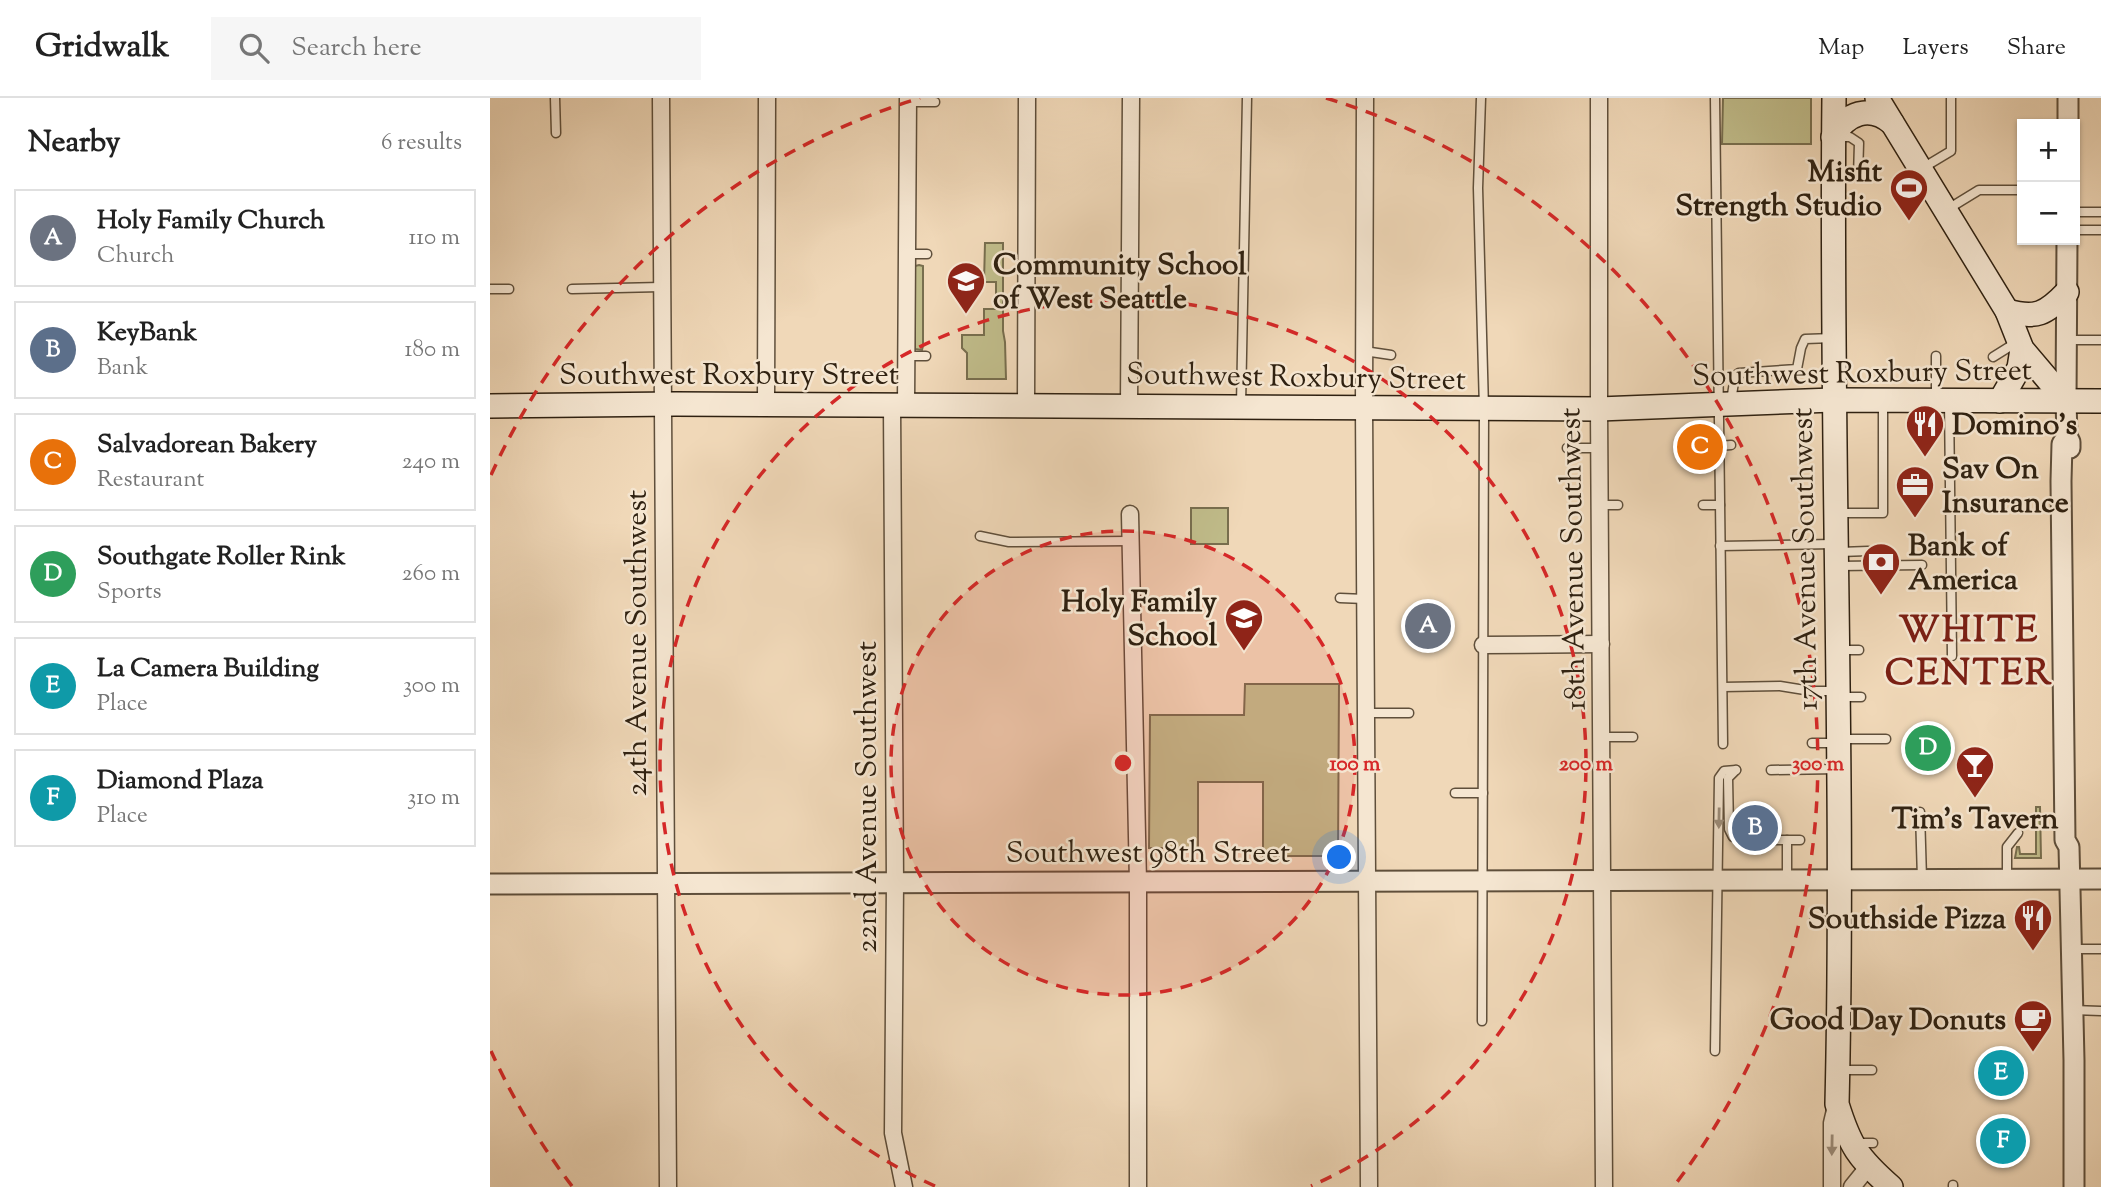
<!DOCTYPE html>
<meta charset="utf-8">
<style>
:root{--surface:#fff;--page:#f6f6f6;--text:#222;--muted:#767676;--line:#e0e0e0;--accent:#0f766e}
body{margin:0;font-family:"Sorts Mill Goudy",serif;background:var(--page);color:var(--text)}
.controls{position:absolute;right:21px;top:21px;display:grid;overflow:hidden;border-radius:0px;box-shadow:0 2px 5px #0004}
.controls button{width:63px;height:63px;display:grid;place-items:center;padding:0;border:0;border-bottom:2px solid var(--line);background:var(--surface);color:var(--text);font:35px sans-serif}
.you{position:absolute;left:850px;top:760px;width:24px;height:24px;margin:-18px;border:5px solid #fff;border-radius:50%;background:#1a73e8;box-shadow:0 0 0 10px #1a73e833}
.badge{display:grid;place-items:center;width:46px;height:46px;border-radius:50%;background:var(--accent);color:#fff;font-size:23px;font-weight:700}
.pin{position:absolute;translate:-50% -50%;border:4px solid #fff;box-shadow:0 2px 7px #0006}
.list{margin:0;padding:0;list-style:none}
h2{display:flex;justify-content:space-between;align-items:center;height:91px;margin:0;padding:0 28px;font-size:30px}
h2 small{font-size:23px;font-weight:400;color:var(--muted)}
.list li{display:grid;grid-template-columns:46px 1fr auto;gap:21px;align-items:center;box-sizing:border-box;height:98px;margin:0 14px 14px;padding:0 14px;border:2px solid var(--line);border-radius:0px}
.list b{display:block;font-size:26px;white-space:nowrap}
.list p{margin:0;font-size:23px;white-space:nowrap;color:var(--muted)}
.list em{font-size:23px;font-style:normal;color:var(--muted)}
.icon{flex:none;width:38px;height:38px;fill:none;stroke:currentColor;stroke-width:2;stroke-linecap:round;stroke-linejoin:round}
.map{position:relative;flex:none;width:1611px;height:1089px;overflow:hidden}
header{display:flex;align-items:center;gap:42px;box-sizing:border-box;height:98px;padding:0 35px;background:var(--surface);border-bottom:2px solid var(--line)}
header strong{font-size:33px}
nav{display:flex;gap:38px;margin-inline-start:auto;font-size:24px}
.search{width:490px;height:63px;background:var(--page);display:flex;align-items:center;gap:18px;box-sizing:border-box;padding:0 24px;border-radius:0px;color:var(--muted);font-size:26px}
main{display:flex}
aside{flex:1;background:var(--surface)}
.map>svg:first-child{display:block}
.green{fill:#c0bc8a;stroke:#786e4e;stroke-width:2}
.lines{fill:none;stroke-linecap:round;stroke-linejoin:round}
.service-casing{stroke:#5f4f3b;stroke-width:11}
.minor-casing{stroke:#5f4f3b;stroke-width:19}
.tertiary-casing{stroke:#5f4f3b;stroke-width:23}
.secondary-casing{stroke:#2f2111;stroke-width:26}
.service{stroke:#f5e6d1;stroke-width:8}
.minor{stroke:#f5e6d1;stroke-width:16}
.tertiary{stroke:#f5e6d1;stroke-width:19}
.secondary{stroke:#f5e6d1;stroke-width:23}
.oneway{fill:#9c8d7b}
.ring{fill:none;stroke:#d62828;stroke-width:3.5;stroke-dasharray:12 9}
.labels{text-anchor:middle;stroke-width:5;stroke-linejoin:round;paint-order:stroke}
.poi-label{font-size:30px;font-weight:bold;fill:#2f2111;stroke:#f5e6d1;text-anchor:end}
.street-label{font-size:30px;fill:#2f2111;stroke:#f5e6d1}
.district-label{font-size:37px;font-weight:bold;letter-spacing:2px;fill:#7a1f14;stroke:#f5e6d1}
.centre{fill:#d62828;stroke:#f5e6d1;stroke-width:3.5}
.ring-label{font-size:21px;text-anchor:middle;font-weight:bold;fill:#d62828;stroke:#f5e6d1;stroke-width:5;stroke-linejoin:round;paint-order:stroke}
</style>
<header>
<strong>Gridwalk</strong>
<div class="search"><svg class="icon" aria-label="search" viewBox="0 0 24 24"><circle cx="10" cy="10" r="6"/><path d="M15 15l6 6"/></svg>Search here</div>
<nav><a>Map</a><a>Layers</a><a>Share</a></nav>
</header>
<main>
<aside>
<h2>Nearby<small>6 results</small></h2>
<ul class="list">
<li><span class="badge" style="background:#6b7280">A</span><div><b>Holy Family Church</b><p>Church</p></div><em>110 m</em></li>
<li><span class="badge" style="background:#5c6f8a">B</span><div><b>KeyBank</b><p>Bank</p></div><em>180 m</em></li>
<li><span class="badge" style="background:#e8710a">C</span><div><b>Salvadorean Bakery</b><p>Restaurant</p></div><em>240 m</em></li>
<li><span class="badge" style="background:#2e9e5b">D</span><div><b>Southgate Roller Rink</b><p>Sports</p></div><em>260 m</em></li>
<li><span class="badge" style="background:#0f9aa8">E</span><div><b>La Camera Building</b><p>Place</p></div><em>300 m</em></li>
<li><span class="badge" style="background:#0f9aa8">F</span><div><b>Diamond Plaza</b><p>Place</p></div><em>310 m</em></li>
</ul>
</aside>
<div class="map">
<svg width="1611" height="1089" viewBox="0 0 1611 1089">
<rect width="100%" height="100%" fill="#f0d8b8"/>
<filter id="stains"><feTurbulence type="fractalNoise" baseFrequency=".00286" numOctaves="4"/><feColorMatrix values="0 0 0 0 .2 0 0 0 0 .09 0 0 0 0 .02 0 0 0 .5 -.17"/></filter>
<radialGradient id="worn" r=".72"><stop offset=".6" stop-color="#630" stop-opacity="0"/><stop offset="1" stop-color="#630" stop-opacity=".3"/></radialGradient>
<g class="green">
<path d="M 1233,0 L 1321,0 L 1321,46 L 1232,46 Z"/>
<path d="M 495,145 L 513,145 L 513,233 L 515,244 L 516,281 L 477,281 L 477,255 L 472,250 L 472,237 L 494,237 L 494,211 L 506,211 L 506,184 L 494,184 Z"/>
<path d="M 429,167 L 433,168 L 433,248 L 432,252 L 425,251 L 425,168 Z"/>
<rect x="701" y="410" width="37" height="36"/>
<path d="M 755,586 L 849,586 L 848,758 L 773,758 L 773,684 L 708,684 L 708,750 L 659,750 L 660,617 L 754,617 Z"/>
<path d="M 1546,709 L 1550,709 L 1551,760 L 1525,760 L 1527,749 L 1529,749 L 1530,756 L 1546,756 Z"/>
</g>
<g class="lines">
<g class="service-casing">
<g id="service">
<path d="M 65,0 L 66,35"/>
<path d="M 991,0 L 988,90 L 994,311 L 992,923"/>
<path d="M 1225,0 L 1233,646"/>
<path d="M 418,4 L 445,4"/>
<path d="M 1346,39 L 1360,39 L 1369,45 L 1368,79 L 1346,79"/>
<path d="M 1431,71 L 1461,53 L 1461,0"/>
<path d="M 1458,111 L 1489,92 L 1532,92"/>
<path d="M 1585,114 L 1611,114"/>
<path d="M 1585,132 L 1611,132"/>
<path d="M 417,156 L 437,156"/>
<path d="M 0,191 L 19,191"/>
<path d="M 82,191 L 171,189"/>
<path d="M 1577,242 L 1611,242"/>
<path d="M 874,253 L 901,257"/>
<path d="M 416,258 L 436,258"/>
<path d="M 1446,258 L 1446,300"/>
<path d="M 1503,259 L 1527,244"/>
<path d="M 1241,303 L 1245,278 L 1249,275 L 1307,271 L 1311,250 L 1315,241 L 1343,240"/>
<path d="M 1459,303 L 1462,558"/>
<path d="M 751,307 L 757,0"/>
<path d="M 1229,348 L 1241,347"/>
<path d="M 1077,350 L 1109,350"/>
<path d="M 1110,407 L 1128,407"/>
<path d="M 1213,407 L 1230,407"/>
<path d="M 1349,415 L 1393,415 L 1393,303"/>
<path d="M 490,438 L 519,444 L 640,443"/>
<path d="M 1230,448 L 1343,446"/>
<path d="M 1350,454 L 1378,453"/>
<path d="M 1348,468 L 1432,467"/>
<path d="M 850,500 L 875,501"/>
<path d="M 1350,552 L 1369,552"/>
<path d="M 1233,589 L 1290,588 L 1321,593 L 1345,593"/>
<path d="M 1349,599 L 1371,599"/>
<path d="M 876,615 L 919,615"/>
<path d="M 1112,639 L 1143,639"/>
<path d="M 1350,641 L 1396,641"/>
<path d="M 1322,645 L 1347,645"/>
<path d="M 1246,672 L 1238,680 L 1239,731 L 1243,739 L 1254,742"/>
<path d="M 1281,672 L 1348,671"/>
<path d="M 965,695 L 993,695"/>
<path d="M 1430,714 L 1432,781"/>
<path d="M 1277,742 L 1310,742"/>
<path d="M 1517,781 L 1517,749 L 1528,735"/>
<path d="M 1297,782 L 1297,742"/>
<path d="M 1324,823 L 1348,823"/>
<path d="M 1582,851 L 1611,851"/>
<path d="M 1583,912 L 1611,913"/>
<path d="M 1225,953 L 1229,680 L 1234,673 L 1246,672"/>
<path d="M 1350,972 L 1382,972"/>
<path d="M 1368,1045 L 1383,1045"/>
<path d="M 1463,1089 L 1463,1087"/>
</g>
</g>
<g class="minor-casing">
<g id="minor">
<path d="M 171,0 L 178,1089"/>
<path d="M 875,0 L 874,310 L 879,1089"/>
<path d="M 1109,0 L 1109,311 L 1114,1089"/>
<path d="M 276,306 L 277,0"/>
<path d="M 402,307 L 405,785 L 403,1035 L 414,1089"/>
<path d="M 416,307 L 418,0"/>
<path d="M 639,307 L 641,0"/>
<path d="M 536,308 L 537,0"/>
<path d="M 640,416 L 648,784 L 648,1089"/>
<path d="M 993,547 L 1111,546"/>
<path d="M 1342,1089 L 1342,1025 L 1346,1008"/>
<path d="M 1362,1089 L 1379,1068"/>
</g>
</g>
<g class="tertiary-casing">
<g id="tertiary">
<path d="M 1578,26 L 1578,0"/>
<path d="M 1577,142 L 1576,303 L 1577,338 L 1580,344 L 1580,350"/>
<path d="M 1577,338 L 1572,346 L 1571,383 L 1575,742 L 1579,749 L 1584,962 L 1584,1089"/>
<path d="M 0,786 L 1611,781"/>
</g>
</g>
<g class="secondary-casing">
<g id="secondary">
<path d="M 1344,0 C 1340,335 1355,671 1347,1006 C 1360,1048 1368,1060 1401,1089"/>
<path d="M 1387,0 L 1517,213 L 1532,251 L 1576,303"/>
<path d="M 1343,39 C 1356,15 1380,6 1402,25"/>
<path d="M 1517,213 C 1546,221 1556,216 1577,194"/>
<path d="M 1510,303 L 1529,270 L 1532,251"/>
<path d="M 0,308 L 186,306 L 1109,311 L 1343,302 L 1611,303"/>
</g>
</g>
<use href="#service" class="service"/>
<use href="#minor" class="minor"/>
<use href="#tertiary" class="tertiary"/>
<use href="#secondary" class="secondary"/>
</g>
<defs><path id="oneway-solid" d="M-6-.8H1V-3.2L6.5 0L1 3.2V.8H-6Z" transform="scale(1.75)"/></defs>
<g class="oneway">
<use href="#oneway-solid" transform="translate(1229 720) rotate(91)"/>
<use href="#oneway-solid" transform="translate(1342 1047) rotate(91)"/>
</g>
<circle cx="633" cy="665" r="232" fill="#d62828" fill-opacity=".12"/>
<g class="ring">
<circle cx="633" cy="665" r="232"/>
<path d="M445 1088A463 463 0 1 1 821 1088"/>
<path d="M82 1088A695 695 0 0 1 1 953M1 377A695 695 0 0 1 430 0M836 0A695 695 0 0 1 1184 1088"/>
</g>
<defs>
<g id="stadium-pin" transform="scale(2.0125)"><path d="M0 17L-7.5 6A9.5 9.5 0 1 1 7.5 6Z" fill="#8f2418" stroke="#f5e6d1"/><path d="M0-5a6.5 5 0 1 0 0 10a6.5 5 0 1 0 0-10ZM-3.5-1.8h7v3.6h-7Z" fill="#fff"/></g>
<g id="school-pin" transform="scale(2.0125)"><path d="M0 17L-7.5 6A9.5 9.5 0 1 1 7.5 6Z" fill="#8f2418" stroke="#f5e6d1"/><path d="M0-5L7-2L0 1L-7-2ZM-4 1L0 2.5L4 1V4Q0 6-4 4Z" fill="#fff"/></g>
<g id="restaurant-pin" transform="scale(2.0125)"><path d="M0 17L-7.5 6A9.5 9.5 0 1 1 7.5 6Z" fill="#8f2418" stroke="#f5e6d1"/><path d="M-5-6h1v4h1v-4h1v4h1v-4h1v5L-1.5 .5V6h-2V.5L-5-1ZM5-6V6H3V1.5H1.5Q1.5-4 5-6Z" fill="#fff"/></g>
<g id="office-pin" transform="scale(2.0125)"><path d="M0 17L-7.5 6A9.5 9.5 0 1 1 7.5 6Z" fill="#8f2418" stroke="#f5e6d1"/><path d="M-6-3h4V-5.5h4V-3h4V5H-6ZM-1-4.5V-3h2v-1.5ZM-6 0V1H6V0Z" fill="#fff"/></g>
<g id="bank-pin" transform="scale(2.0125)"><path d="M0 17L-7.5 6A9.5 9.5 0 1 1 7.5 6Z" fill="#8f2418" stroke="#f5e6d1"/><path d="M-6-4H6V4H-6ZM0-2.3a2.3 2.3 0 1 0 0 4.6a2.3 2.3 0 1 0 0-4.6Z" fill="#fff"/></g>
<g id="bar-pin" transform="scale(2.0125)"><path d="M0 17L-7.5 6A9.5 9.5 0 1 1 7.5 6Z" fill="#8f2418" stroke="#f5e6d1"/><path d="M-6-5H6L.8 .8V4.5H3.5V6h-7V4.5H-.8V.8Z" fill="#fff"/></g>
<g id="cafe-pin" transform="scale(2.0125)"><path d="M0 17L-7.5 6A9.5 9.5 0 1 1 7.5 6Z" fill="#8f2418" stroke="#f5e6d1"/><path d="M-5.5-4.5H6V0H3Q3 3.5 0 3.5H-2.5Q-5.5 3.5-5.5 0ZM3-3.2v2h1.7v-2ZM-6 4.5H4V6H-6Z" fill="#fff"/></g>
</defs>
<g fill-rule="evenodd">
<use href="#stadium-pin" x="1419" y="90"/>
<use href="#school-pin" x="476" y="183"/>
<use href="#restaurant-pin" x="1435" y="326"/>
<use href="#office-pin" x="1425" y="387"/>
<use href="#bank-pin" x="1391" y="464"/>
<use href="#school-pin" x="754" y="520"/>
<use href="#bar-pin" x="1485" y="667"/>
<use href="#restaurant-pin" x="1543" y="820"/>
<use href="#cafe-pin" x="1543" y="921"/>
</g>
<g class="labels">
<g class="poi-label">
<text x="1392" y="83">Misfit<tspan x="1392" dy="34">Strength Studio</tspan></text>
<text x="503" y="176" text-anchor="start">Community School<tspan x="503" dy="34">of West Seattle</tspan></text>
<text x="1462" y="336" text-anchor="start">Domino's</text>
<text x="1452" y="380" text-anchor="start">Sav On<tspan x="1452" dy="34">Insurance</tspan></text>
<text x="1418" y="457" text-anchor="start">Bank of<tspan x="1418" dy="34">America</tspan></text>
<text x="727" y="513">Holy Family<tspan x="727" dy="34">School</tspan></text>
<text x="1485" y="730" text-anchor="middle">Tim’s Tavern</text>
<text x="1516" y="830">Southside Pizza</text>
<text x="1516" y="931">Good Day Donuts</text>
</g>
<g class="street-label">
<text transform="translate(1372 274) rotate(-1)" y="10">Southwest Roxbury Street</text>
<text x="239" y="286">Southwest Roxbury Street</text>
<text transform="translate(806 278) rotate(1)" y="10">Southwest Roxbury Street</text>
<text transform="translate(1082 461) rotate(-91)" y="10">18th Avenue Southwest</text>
<text transform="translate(1314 461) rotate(-91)" y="10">17th Avenue Southwest</text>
<text transform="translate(146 545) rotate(-90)" y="10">24th Avenue Southwest</text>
<text transform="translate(376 699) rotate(-90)" y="10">22nd Avenue Southwest</text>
<text x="658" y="764">Southwest 98th Street</text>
</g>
<g class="district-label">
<text x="1479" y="543">WHITE<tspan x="1479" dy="43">CENTER</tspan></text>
</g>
</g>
<circle cx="633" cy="665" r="10" class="centre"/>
<g class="ring-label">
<text x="865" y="672">100 m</text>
<text x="1096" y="672">200 m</text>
<text x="1328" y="672">300 m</text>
</g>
<rect width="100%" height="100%" filter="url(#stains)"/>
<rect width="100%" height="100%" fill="url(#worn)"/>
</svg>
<div class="controls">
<button>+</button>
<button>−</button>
</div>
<div class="you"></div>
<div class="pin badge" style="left:938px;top:528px;background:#6b7280">A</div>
<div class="pin badge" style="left:1265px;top:730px;background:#5c6f8a">B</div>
<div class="pin badge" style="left:1210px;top:349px;background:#e8710a">C</div>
<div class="pin badge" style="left:1438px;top:650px;background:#2e9e5b">D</div>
<div class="pin badge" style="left:1511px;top:975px;background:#0f9aa8">E</div>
<div class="pin badge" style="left:1513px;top:1043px;background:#0f9aa8">F</div>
</div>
</main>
